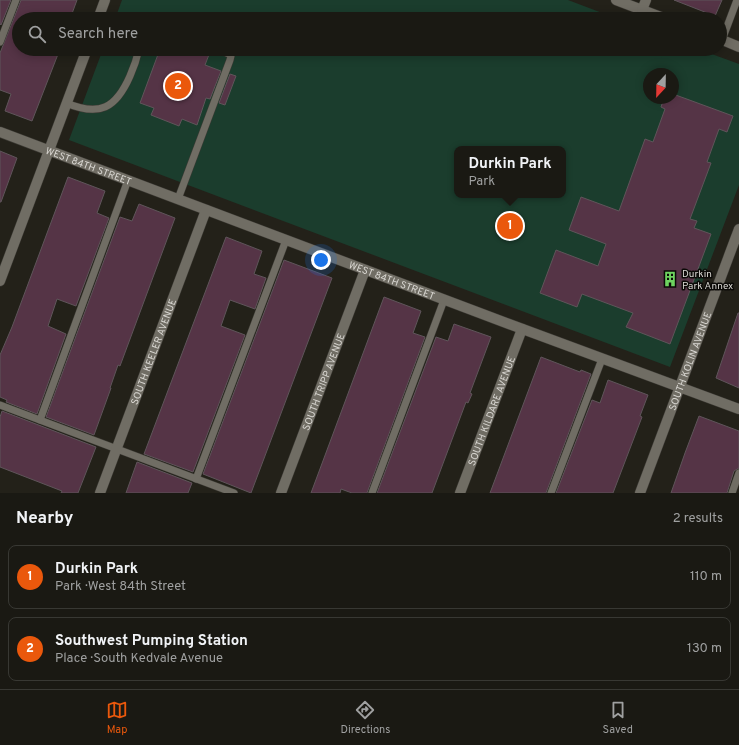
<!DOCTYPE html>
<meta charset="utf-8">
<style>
:root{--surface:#1a1913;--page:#23221c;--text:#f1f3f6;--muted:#9fa0a0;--line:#383833;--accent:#ea580c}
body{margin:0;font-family:Overpass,sans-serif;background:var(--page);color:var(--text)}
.compass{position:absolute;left:643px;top:68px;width:36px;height:36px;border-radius:50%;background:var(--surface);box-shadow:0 2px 10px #0003;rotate:202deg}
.you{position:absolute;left:321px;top:260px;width:14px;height:14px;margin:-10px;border:3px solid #fff;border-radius:50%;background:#1a73e8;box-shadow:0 0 0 6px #1a73e833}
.badge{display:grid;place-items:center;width:26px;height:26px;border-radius:50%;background:var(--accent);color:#fff;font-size:13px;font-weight:700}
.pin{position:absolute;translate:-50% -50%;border:2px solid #fff;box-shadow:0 1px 4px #0006}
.popup{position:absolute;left:454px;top:146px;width:112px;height:52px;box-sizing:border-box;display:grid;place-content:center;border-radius:8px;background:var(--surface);filter:drop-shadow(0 1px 3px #0005);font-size:13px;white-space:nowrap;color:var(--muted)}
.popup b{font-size:15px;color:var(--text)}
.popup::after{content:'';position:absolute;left:50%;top:100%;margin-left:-8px;border:8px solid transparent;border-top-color:var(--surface)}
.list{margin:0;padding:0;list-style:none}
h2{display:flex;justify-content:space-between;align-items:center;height:52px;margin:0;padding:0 16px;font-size:17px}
h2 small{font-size:13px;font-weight:400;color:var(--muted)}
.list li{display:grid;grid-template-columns:26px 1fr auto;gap:12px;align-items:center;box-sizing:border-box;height:64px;margin:0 8px 8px;padding:0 8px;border:1px solid var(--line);border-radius:8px}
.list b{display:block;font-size:15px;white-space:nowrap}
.list p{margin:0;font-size:13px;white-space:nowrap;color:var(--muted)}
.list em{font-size:13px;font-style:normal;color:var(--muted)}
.icon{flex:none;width:22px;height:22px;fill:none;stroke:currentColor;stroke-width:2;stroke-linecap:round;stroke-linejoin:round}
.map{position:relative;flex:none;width:739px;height:493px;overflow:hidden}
.search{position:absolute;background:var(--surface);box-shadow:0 2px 10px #0003;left:12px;right:12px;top:12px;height:44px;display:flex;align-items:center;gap:10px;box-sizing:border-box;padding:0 14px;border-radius:22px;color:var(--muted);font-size:15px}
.sheet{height:196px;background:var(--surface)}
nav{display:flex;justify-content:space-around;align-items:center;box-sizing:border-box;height:56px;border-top:1px solid var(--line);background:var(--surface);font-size:11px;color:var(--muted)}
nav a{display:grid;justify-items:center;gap:2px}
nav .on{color:var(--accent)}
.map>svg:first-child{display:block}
.green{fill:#1b3d2d;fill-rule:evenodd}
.building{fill:#553446;stroke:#5f555a}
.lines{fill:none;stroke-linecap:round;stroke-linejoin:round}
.lane-casing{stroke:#3d3b35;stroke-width:8}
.street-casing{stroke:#3d3b35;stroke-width:11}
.lane{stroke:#706d64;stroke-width:7}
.street{stroke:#706d64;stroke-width:10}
.labels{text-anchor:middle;stroke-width:3;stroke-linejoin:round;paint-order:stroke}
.street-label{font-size:10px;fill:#d9d7d2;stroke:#0b0a07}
.poi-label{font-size:10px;fill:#d9d7d2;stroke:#0b0a07;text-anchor:start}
</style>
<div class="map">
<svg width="739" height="493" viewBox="0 0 739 493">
<rect width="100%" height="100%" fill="#232119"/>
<g class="green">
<path d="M 122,0 L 568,0 L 618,19 L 115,19 Z"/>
<path d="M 103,49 L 698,49 L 739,64 L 739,185 L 670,367 L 69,140 ZM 649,74 L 673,74 L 673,98 L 649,98 ZM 457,149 L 563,149 L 563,195 L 457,195 Z"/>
</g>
<g class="building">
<path d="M 0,0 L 11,0 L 1,25 L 0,24 Z"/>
<path d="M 21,0 L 77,0 L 70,19 L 19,19 L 19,49 L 60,49 L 32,121 L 5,111 L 11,94 L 0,90 L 0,53 Z"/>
<path d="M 674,0 L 722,0 L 715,16 Z"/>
<path d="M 160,49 L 172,52 L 173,49 L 200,49 L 210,52 L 205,65 L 221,71 L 210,99 L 206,98 L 197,125 L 182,119 L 179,126 L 151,115 L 154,108 L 140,103 Z"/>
<path d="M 230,74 L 236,76 L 225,105 L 219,103 Z"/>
<path d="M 673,94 L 733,116 L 727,132 L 719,129 L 707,162 L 711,163 L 690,219 L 697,221 L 694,228 L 711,234 L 670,344 L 626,327 L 633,313 L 582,294 L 577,307 L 540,293 L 556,250 L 598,266 L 606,244 L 569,230 L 581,197 L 619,211 L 645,139 L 653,142 L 665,109 L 661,107 L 664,98 L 673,98 Z"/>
<path d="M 0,151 L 17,158 L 1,202 L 0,202 Z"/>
<path d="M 68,177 L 105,191 L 97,213 L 109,218 L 76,306 L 57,299 L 48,326 L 66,334 L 37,414 L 6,402 L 7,400 L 0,397 L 0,355 L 12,327 Z"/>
<path d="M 139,204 L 175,218 L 120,366 L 118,365 L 110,388 L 111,388 L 94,435 L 46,417 L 120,217 L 132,221 Z"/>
<path d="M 226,237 L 262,251 L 254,274 L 266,278 L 255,309 L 230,300 L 221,326 L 245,335 L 193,472 L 144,454 Z"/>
<path d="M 284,260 L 332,278 L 251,493 L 203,474 Z"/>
<path d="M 384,297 L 421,311 L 413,333 L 425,337 L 367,493 L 352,493 L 341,489 L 340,493 L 311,493 Z"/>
<path d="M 738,313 L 739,313 L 739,388 L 716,378 Z"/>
<path d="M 454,324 L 491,337 L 470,393 L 472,394 L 468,403 L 466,402 L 432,493 L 377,493 L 436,337 L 448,341 Z"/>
<path d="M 541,357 L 580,372 L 581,370 L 591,374 L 546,493 L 490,493 Z"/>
<path d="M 608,380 L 648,395 L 640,416 L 642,417 L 613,493 L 556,493 L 592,400 L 600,403 Z"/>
<path d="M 2,411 L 96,447 L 78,493 L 61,493 L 62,491 L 0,467 L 0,417 Z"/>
<path d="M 699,416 L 739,431 L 739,468 L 734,471 L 727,493 L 671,493 L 685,453 Z"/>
<path d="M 137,462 L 192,483 L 188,493 L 126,493 Z"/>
</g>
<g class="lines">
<g class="lane-casing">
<g id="lane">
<path d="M 100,14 L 115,19"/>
<path d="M 722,40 L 737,0"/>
<path d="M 0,42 L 16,0"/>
<path d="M 66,103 C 100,117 116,108 130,76 C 134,67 137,58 139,49"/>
<path d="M 178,199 L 230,60 L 231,56 L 229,54 L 217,49"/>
<path d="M 0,405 L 234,493"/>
<path d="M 40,420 L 128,180"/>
<path d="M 196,479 L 286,240"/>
<path d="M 372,493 L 444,300"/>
<path d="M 551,493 L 602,359"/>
<path d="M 732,493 L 739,473"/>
</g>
</g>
<g class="street-casing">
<g id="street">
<path d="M 616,0 L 666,19"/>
<path d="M 642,10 L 646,0"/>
<path d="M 98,19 L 105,0"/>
<path d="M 720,39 L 739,47"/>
<path id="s1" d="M 0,132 L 509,324 L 739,409"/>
<path d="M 0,281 L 87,49"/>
<path id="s2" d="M 100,493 L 206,210"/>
<path id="s3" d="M 281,493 L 365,270"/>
<path id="s4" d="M 460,493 L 522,329"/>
<path id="s5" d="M 640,493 L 739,229"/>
</g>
</g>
<use href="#lane" class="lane"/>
<use href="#street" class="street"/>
</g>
<defs>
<g id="building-bare" transform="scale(1.2)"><path d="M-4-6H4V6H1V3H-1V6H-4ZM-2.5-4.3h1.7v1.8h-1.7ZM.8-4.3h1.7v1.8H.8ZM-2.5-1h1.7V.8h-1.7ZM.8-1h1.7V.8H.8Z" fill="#6ed360" stroke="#0b0a07" stroke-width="2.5" paint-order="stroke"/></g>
</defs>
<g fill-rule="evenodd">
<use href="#building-bare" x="670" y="279"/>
</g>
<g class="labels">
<g class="street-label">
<text dy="4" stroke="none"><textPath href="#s1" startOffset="95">WEST 84TH STREET</textPath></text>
<text dy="4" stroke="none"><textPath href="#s1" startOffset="419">WEST 84TH STREET</textPath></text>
<text dy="4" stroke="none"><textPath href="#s2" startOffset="151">SOUTH KEELER AVENUE</textPath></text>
<text dy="4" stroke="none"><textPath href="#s5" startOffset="141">SOUTH KOLIN AVENUE</textPath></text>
<text dy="4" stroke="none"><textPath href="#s3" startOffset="119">SOUTH TRIPP AVENUE</textPath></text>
<text dy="4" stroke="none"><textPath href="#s4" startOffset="88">SOUTH KILDARE AVENUE</textPath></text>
</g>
<g class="poi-label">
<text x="682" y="277">Durkin<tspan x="682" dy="12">Park Annex</tspan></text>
</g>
</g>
</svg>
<svg class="compass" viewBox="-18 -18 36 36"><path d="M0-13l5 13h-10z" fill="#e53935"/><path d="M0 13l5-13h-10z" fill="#9fa0a0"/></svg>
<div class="you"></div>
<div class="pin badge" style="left:510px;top:226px">1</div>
<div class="popup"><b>Durkin Park</b>Park</div>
<div class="pin badge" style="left:178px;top:86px">2</div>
<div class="search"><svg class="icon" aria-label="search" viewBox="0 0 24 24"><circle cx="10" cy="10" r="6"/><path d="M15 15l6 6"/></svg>Search here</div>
</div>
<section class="sheet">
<h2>Nearby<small>2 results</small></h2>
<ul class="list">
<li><span class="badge">1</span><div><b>Durkin Park</b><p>Park · West 84th Street</p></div><em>110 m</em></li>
<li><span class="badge">2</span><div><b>Southwest Pumping Station</b><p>Place · South Kedvale Avenue</p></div><em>130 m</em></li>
</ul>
</section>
<nav>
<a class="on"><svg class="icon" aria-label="map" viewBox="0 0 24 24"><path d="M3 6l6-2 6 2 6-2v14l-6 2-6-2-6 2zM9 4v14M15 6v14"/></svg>Map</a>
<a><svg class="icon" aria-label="directions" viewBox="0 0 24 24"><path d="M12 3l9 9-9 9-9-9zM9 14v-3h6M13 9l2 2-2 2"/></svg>Directions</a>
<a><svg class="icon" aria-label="saved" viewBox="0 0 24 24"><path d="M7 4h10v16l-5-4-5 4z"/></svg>Saved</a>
</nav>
